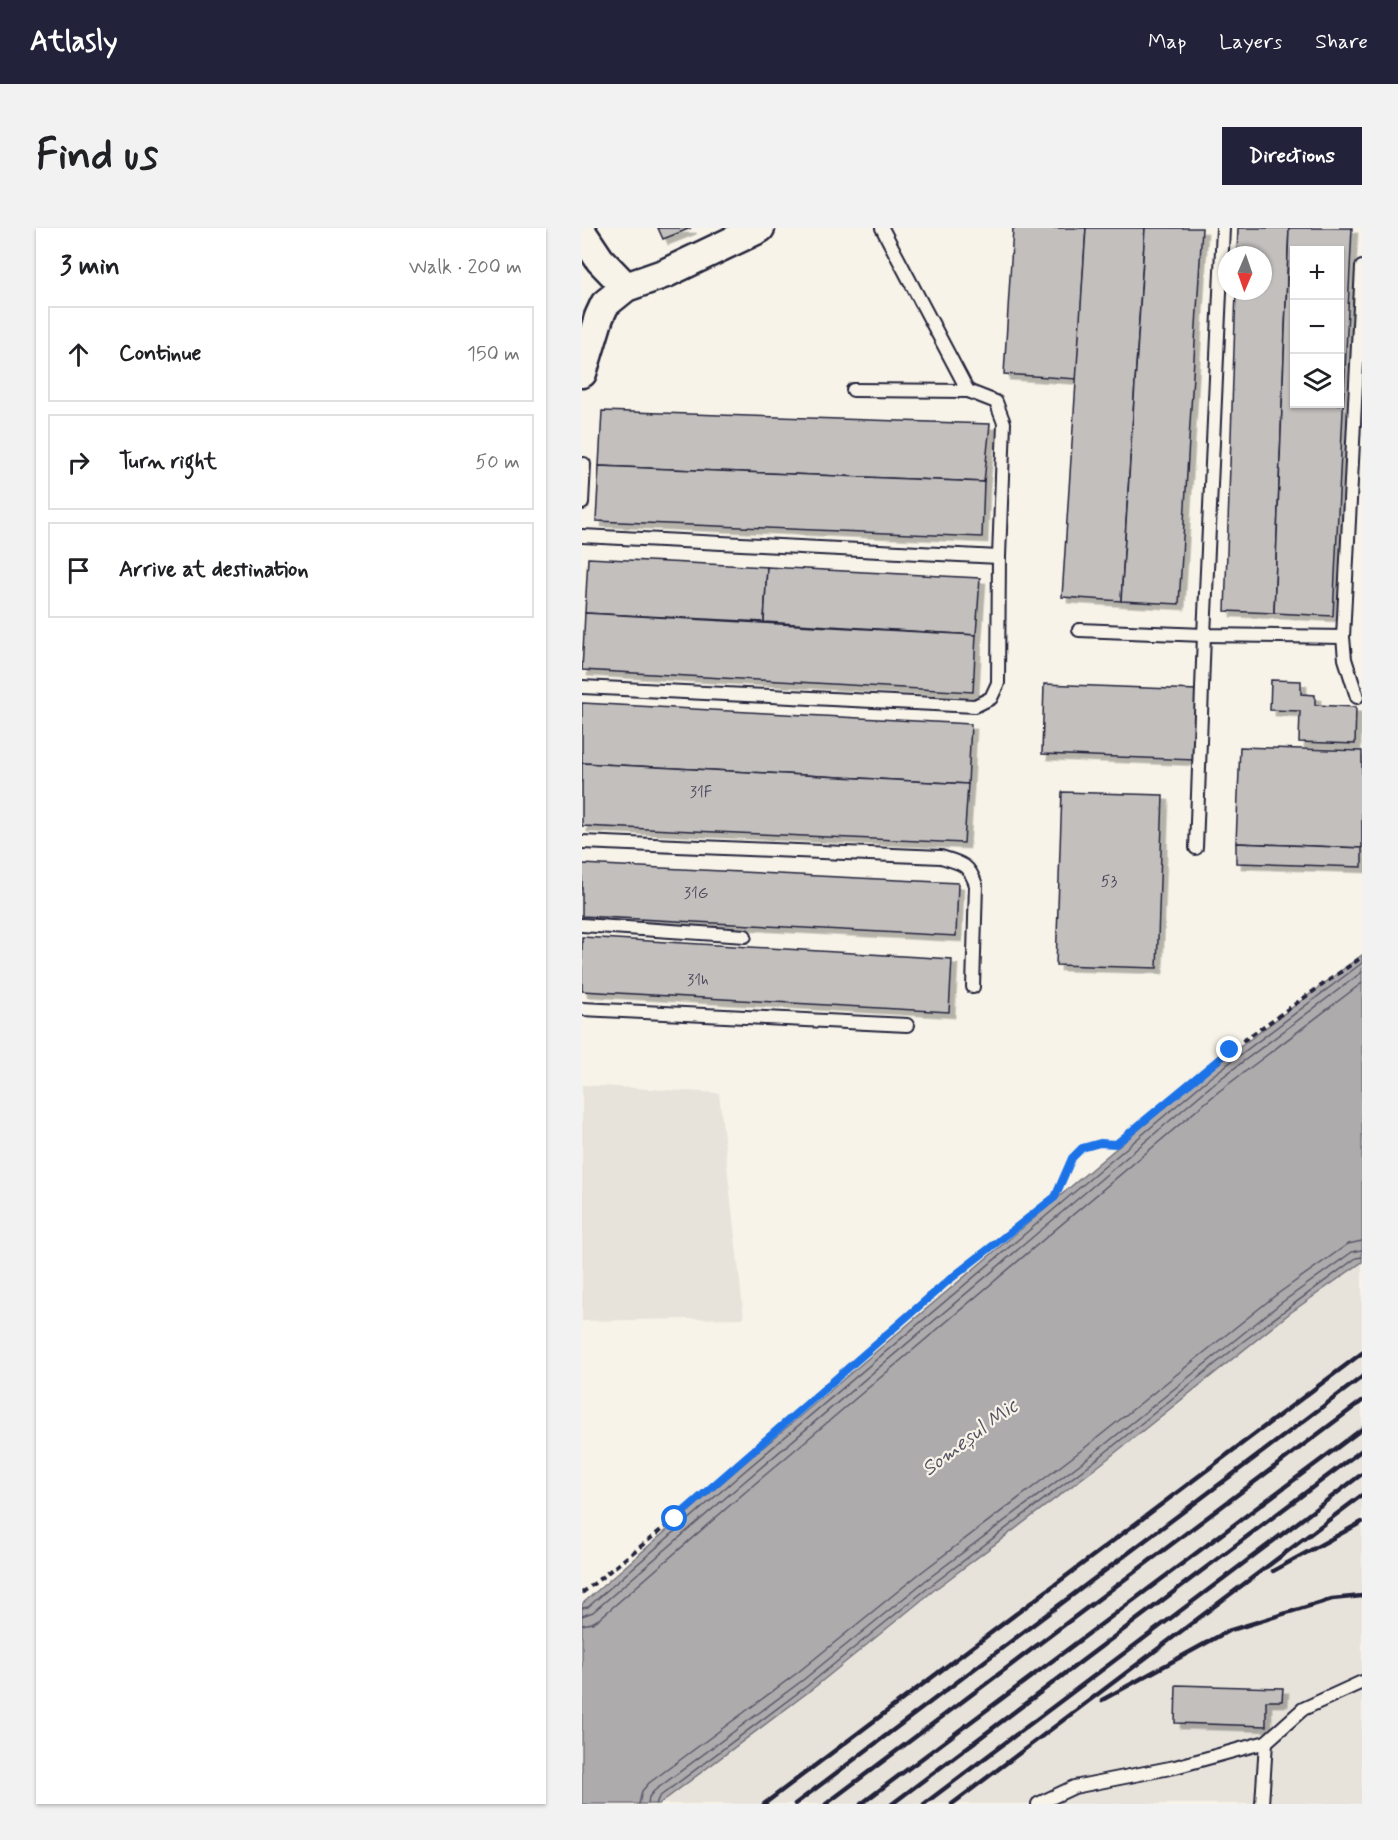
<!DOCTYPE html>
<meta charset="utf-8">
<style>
:root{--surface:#fff;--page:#f2f2f2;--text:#202124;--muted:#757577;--line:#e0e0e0;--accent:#22223b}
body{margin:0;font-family:Mynerve,sans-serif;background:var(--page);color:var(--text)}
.controls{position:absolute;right:18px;top:18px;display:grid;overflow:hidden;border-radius:0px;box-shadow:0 2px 4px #0004}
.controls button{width:54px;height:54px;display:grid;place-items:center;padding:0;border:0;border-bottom:2px solid var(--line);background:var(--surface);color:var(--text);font:30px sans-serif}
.compass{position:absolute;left:636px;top:18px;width:54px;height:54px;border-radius:50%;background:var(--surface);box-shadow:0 2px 4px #0004;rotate:182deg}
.stop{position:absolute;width:18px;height:18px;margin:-14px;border:4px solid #1a73e8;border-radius:50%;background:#fff}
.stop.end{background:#1a73e8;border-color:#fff;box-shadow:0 2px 6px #0008}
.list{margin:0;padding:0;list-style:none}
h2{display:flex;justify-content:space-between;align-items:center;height:78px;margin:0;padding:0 24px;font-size:26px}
h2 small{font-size:20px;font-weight:400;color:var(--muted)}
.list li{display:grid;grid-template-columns:39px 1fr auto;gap:18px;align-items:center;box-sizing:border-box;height:96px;margin:0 12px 12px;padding:0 12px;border:2px solid var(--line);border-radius:0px}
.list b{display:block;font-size:22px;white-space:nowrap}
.list em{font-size:20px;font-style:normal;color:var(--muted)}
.icon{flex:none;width:33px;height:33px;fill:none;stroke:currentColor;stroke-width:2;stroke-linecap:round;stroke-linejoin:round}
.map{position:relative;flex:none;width:780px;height:1576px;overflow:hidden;border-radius:0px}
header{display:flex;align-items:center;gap:36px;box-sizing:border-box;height:84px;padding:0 30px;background:var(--accent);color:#fff}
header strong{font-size:28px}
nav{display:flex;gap:33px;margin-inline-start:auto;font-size:21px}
.intro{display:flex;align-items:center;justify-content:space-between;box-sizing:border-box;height:144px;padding:0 36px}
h1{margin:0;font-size:42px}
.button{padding:15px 27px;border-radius:0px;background:var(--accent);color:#fff;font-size:21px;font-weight:700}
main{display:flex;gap:36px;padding:0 36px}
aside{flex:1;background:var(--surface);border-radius:0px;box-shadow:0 2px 4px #0004}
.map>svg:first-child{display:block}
.built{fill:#e7e3db}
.water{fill:#aeabad;stroke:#76747f;stroke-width:1.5}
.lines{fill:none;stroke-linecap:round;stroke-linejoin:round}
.shore{stroke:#5a5969;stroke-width:1.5}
.building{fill:#c2bfbd;stroke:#22223b;stroke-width:1.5;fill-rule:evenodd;filter:url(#shadow)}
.service-casing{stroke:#22223b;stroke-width:16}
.tertiary-casing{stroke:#22223b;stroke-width:33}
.path{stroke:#22223b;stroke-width:4;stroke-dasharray:6 4.5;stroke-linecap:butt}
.service{stroke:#f7f3e8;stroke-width:12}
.tertiary{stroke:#f7f3e8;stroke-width:28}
.rail{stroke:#22223b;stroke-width:4.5}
.route{stroke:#1a73e8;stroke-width:8}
.labels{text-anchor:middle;stroke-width:4.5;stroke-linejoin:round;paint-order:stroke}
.number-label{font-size:16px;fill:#4a495c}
.water-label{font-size:21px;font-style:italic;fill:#535263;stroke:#f7f3e8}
</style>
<header>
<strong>Atlasly</strong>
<nav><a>Map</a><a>Layers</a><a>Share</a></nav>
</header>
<div class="intro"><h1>Find us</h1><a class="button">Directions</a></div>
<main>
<aside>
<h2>3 min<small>Walk · 200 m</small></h2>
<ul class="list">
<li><svg class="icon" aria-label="ahead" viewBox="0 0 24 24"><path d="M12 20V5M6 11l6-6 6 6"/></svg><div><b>Continue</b></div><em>150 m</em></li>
<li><svg class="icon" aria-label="right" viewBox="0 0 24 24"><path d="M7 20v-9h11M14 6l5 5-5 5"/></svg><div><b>Turn right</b></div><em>50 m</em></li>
<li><svg class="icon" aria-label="arrive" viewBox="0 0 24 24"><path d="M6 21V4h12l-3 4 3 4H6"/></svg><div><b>Arrive at destination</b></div></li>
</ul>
</aside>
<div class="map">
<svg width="780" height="1576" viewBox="0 0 780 1576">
<defs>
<filter id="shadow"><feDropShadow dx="5.5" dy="5.5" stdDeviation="0" flood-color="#0004"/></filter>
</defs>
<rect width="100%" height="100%" fill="#f7f3e8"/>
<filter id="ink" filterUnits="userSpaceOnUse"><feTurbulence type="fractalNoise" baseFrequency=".0167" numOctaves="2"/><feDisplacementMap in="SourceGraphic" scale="12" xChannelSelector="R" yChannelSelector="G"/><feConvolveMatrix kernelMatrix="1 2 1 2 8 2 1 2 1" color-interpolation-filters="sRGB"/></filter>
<g filter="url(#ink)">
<g class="built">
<path d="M 0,857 L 137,865 L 162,1090 L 0,1093 Z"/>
<path d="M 780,1034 L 780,1576 L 77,1576 L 229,1462 L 351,1364 L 519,1236 L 708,1085 Z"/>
</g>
<path class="water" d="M 780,727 L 780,1034 L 708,1085 L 519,1236 L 351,1363 L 229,1462 L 77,1576 L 0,1576 L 0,1376 L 154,1242 L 622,846 Z"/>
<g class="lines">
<g class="shore">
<path d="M 0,1380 L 6,1379 L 158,1247 L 626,851 L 780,735"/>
<path d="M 0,1388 L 11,1384 L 163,1253 L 630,857 L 780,744"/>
<path d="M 0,1397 L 10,1395 L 17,1391 L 169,1259 L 636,864 L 780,755"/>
<path d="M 57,1576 L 60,1563 L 67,1555 L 215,1445 L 337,1346 L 505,1218 L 694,1067 L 766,1016 L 780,1013"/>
<path d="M 66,1576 L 67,1569 L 72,1563 L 221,1452 L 343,1353 L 511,1226 L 699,1075 L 770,1024 L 780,1022"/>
<path d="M 74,1576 L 77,1569 L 225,1458 L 347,1359 L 515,1231 L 663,1112 L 774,1030 L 780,1029"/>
</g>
</g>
<g class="building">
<path d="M 76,0 L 109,0 L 81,11 Z"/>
<path d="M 431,0 L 504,0 L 495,151 L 422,146 Z"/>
<path d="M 504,0 L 563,0 L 539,373 L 480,369 Z"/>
<path d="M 563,0 L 620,0 L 597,376 L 539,373 Z"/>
<path d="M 656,0 L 707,0 L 692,385 L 643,383 L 654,63 L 681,63 L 681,27 L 655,27 Z"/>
<path d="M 707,0 L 770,0 L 751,388 L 692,385 ZM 712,22 L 758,22 L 758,176 L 712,176 Z"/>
<path d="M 20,183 L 408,196 L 402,254 L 17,238 Z"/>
<path d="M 17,238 L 402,254 L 400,309 L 14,293 Z"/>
<path d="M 6,330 L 185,339 L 182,394 L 3,385 Z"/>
<path d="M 185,339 L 398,350 L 394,407 L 182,394 Z"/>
<path d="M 3,385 L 394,407 L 391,464 L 0,442 Z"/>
<path d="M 689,452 L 719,453 L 719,466 L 733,467 L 733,477 L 774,479 L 773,516 L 717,514 L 718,483 L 688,482 Z"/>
<path d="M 462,456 L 615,462 L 612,532 L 460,526 Z"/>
<path d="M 0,475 L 389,496 L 386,556 L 0,535 Z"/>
<path d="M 658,519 L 780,523 L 780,620 L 654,615 Z"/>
<path d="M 0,535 L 386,556 L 382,615 L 0,598 Z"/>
<path d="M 480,564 L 581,567 L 575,740 L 474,737 Z"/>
<path d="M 654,615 L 780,620 L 780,639 L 654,635 Z"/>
<path d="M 0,636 L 376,655 L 374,708 L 0,688 Z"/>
<path d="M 0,709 L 370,731 L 367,784 L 0,763 Z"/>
<path d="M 594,1457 L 701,1460 L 700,1473 L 684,1473 L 684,1498 L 593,1495 Z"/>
</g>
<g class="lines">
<g class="service-casing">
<g id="service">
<path d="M 300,0 L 386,163"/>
<path d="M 0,275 L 2,236"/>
<path d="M 0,308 L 417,329"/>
<path d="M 497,402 L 622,407 L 761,409"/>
<path d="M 0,459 L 393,478 L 409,470 L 416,455 L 417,329 L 422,195 L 414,174 L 386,163 L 271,162"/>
<path d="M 775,469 L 763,431 L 761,409 L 780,39"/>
<path d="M 0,614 L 359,629 C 379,635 387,636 394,657 L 391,759"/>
<path d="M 614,620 L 622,407 L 641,0"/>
<path d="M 0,697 L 163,708"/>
<path d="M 0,781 L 325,797"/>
<path d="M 456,1576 L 492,1559 L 593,1539 L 684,1514 L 721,1481 L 780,1454"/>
<path d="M 680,1576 L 684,1514"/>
</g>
</g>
<g class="tertiary-casing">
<g id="tertiary">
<path d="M 0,5 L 18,32 L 44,59"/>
<path d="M 0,145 L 17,89 L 23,76 L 44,59 L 84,45 L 178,0"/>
</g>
</g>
<path class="path" d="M 0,1365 L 93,1291 L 367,1052 L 473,969 L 490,930 L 500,920 L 518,915 L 534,916 L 648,822 L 780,729"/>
<use href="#service" class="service"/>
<use href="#tertiary" class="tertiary"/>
<g class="rail">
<path d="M 691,1343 L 780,1294"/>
<path d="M 520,1472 L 646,1403 L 750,1371 L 780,1368"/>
<path d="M 182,1576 L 780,1125"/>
<path d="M 213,1576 L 780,1149"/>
<path d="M 244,1576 L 780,1173"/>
<path d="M 279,1576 L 780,1201"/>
<path d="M 310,1576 L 780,1222"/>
<path d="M 342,1576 L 780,1246"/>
<path d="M 370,1576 L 780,1267"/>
</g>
</g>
</g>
<g class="lines" filter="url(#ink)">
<path class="route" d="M 93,1291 L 367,1052 L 473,969 L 490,930 L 500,920 L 518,915 L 534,916 L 648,822"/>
</g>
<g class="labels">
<g class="number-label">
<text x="119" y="569">31F</text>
<text x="527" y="658">53</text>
<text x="114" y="670">31G</text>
<text x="116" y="757">31h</text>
</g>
<g class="water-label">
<text transform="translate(387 1209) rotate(-37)" y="7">Someșul Mic</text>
</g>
</g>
</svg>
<div class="controls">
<button>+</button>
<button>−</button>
<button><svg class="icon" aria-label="layers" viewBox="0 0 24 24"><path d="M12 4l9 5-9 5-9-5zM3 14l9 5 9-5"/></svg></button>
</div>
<svg class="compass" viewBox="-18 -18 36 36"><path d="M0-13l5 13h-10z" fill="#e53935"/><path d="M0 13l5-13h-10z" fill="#757577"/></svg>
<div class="stop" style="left:93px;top:1291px"></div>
<div class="stop end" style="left:648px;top:822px"></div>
</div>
</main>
